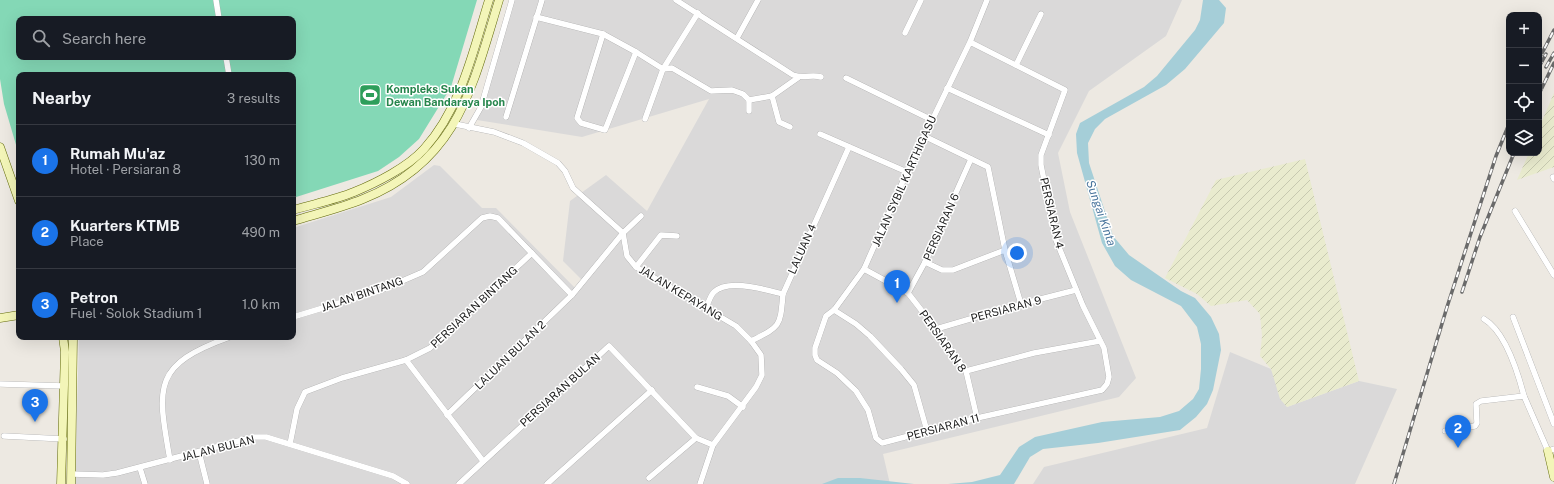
<!DOCTYPE html>
<meta charset="utf-8">
<style>
:root{--surface:#171b24;--page:#20242c;--text:#f1f3f6;--muted:#9ea1a6;--line:#363941;--accent:#1a73e8}
body{margin:0;font-family:"Public Sans",sans-serif;background:var(--page);color:var(--text)}
.controls{position:absolute;right:12px;top:12px;display:grid;overflow:hidden;border-radius:8px;box-shadow:0 4px 16px #0002}
.controls button{width:36px;height:36px;display:grid;place-items:center;padding:0;border:0;border-bottom:1px solid var(--line);background:var(--surface);color:var(--text);font:20px sans-serif}
.you{position:absolute;left:1017px;top:253px;width:14px;height:14px;margin:-10px;border:3px solid #fff;border-radius:50%;background:#1a73e8;box-shadow:0 0 0 6px #1a73e833}
.badge{display:grid;place-items:center;width:26px;height:26px;border-radius:50%;background:var(--accent);color:#fff;font-size:13px;font-weight:700}
.pin{position:absolute;translate:-50% -33px;filter:drop-shadow(0 1px 2px #0008)}
.pin::after{content:'';position:absolute;top:21px;width:14px;height:12px;background:inherit;clip-path:polygon(0 0,100% 0,50% 100%)}
.list{margin:0;padding:0;list-style:none}
h2{display:flex;justify-content:space-between;align-items:center;height:52px;margin:0;padding:0 16px;font-size:17px}
h2 small{font-size:13px;font-weight:400;color:var(--muted)}
.list li{display:grid;grid-template-columns:26px 1fr auto;gap:12px;align-items:center;box-sizing:border-box;height:72px;padding:0 16px;border-top:1px solid var(--line)}
.list b{display:block;font-size:15px;white-space:nowrap}
.list p{margin:0;font-size:13px;white-space:nowrap;color:var(--muted)}
.list em{font-size:13px;font-style:normal;color:var(--muted)}
.icon{flex:none;width:22px;height:22px;fill:none;stroke:currentColor;stroke-width:2;stroke-linecap:round;stroke-linejoin:round}
.map{position:relative;flex:none;width:1554px;height:484px;overflow:hidden}
.search{position:absolute;background:var(--surface);box-shadow:0 4px 16px #0002;left:16px;top:16px;width:280px;height:44px;display:flex;align-items:center;gap:10px;box-sizing:border-box;padding:0 14px;border-radius:8px;color:var(--muted);font-size:15px}
.panel{position:absolute;background:var(--surface);box-shadow:0 4px 16px #0002;left:16px;top:72px;width:280px;height:268px;border-radius:8px}
.map>svg:first-child{display:block}
.residential{fill:#dad9d9}
.farmland{fill:url(#farmland-furrows)}
.pitch{fill:#84d8b6;fill-rule:evenodd}
.water{fill:#a5ced8}
.lines{fill:none;stroke-linecap:round;stroke-linejoin:round}
.street-casing{stroke:#a3a3a3;stroke-width:6}
.secondary-casing{stroke:#636b0b;stroke-width:9}
.street{stroke:#fff;stroke-width:5.5}
.secondary{stroke:#f3f5b8;stroke-width:8}
.rail-casing{stroke:#6a6a6a;stroke-width:3.5}
.rail{stroke:#fff;stroke-width:2;stroke-dasharray:6;stroke-linecap:butt}
.labels{text-anchor:middle;stroke-width:3;stroke-linejoin:round;paint-order:stroke}
.leisure-label{font-size:11px;font-weight:bold;fill:#27864d;stroke:#fff;text-anchor:start}
.street-label{font-size:11px;fill:#1c1c1c;stroke:#fff}
.water-label{font-size:12px;font-style:italic;fill:#4c779e;stroke:#fff}
</style>
<div class="map">
<svg width="1554" height="484" viewBox="0 0 1554 484">
<defs>
<pattern id="farmland-furrows" width="10" height="10" patternUnits="userSpaceOnUse"><rect width="10" height="10" fill="#e9ebce"/><path d="M-1 1l2-2M0 10L10 0M9 11l2-2" fill="none" stroke="#c7c9b0"/></pattern>
</defs>
<rect width="100%" height="100%" fill="#ede9e2"/>
<g class="residential">
<path d="M 513,0 L 1182,0 L 1166,36 L 1089,91 L 1058,153 L 1070,212 L 1136,378 L 1119,397 L 883,454 L 890,484 L 75,484 L 79,337 L 293,337 L 293,228 L 391,197 L 434,165 L 440,166 L 482,208 L 496,208 L 578,291 L 584,282 L 563,261 L 570,201 L 606,175 L 647,211 L 709,99 L 582,137 L 477,120 Z"/>
<path d="M 1230,352 L 1271,369 L 1287,407 L 1359,381 L 1397,389 L 1355,484 L 1033,484 L 1044,467 L 1207,428 Z"/>
</g>
<g class="farmland">
<path d="M 1554,93 L 1554,167 L 1517,180 L 1529,153 L 1539,153 L 1539,128 Z"/>
<path d="M 1305,159 L 1359,381 L 1287,407 L 1280,399 L 1271,369 L 1260,356 L 1262,336 L 1260,314 L 1247,300 L 1211,306 L 1197,294 L 1165,278 L 1216,180 Z"/>
</g>
<path class="pitch" d="M 0,0 L 477,0 L 451,87 L 419,139 L 399,157 L 378,171 L 293,198 L 293,75 L 19,75 L 19,155 L 4,104 L 0,79 ZM 19,19 L 293,19 L 293,57 L 19,57 Z"/>
<g class="water">
<path d="M 1203,0 L 1219,0 L 1226,8 L 1224,23 L 1185,69 L 1166,85 L 1105,119 L 1095,129 L 1088,143 L 1089,163 L 1113,236 L 1129,255 L 1181,291 L 1195,298 L 1211,317 L 1219,334 L 1221,350 L 1213,390 L 1207,404 L 1196,417 L 1180,430 L 1098,443 L 1043,449 L 1030,457 L 1014,484 L 948,484 L 972,482 L 1000,475 L 1019,447 L 1035,437 L 1102,422 L 1160,417 L 1179,411 L 1193,399 L 1199,389 L 1201,369 L 1201,344 L 1197,327 L 1181,306 L 1131,280 L 1115,266 L 1102,243 L 1077,153 L 1076,134 L 1080,123 L 1144,87 L 1157,76 L 1195,30 L 1200,20 Z"/>
<path d="M 838,478 L 860,478 L 914,484 L 822,484 Z"/>
</g>
<g class="lines">
<g class="street-casing">
<g id="street">
<path d="M 216,0 L 219,19"/>
<path d="M 676,0 L 793,75 C 804,79 811,74 821,77"/>
<path d="M 536,17 L 603,34 L 636,52 L 663,69 L 672,68 L 711,91 L 732,90 L 743,94 L 749,100 L 749,111"/>
<path d="M 905,33 L 921,0"/>
<path d="M 603,34 L 577,118 L 581,123 L 605,130 L 636,52"/>
<path d="M 737,38 L 758,0"/>
<path d="M 970,42 L 1065,90 L 1041,155 L 1041,165 L 1056,240 L 1083,306 L 1104,348 L 1109,377 L 1107,384 L 1102,390 L 977,418 L 882,443 L 876,438 L 868,410 L 856,391 L 837,373 L 817,360 L 815,355 L 815,348 L 826,316 L 834,310 L 864,269 L 907,172 L 970,42 L 987,0"/>
<path d="M 226,57 L 229,75"/>
<path d="M 1016,65 L 1041,14"/>
<path d="M 846,78 L 932,120"/>
<path d="M 947,88 L 1049,135"/>
<path d="M 772,96 L 779,122 L 790,127"/>
<path d="M 749,100 L 772,96 L 799,77"/>
<path d="M 506,117 L 542,0"/>
<path d="M 645,119 L 663,69 L 698,13"/>
<path d="M 455,124 L 494,132 L 523,143 L 558,163 L 565,171 L 573,188 L 623,233 L 627,256 L 636,267 L 736,326 L 751,341 L 761,355 L 762,375 L 756,387 L 713,445 L 700,484"/>
<path d="M 469,128 L 481,107 L 512,0"/>
<path d="M 820,134 L 907,172"/>
<path d="M 924,136 L 988,167 L 1005,250 L 1021,304"/>
<path d="M 1553,177 L 1554,179"/>
<path d="M 1515,211 L 1554,275"/>
<path d="M 925,262 L 942,270 L 953,270 L 1005,250"/>
<path d="M 636,267 L 661,235 L 677,236"/>
<path d="M 864,269 L 908,293 L 936,329 L 966,371 L 977,418"/>
<path d="M 908,293 L 925,262 L 971,159"/>
<path d="M 706,309 C 708,303 710,296 714,292 C 728,278 766,290 783,294"/>
<path d="M 834,310 L 856,324 L 870,336 L 901,369 L 914,385 L 927,431"/>
<path d="M 293,317 L 379,291 L 423,272 L 482,218 L 490,216 L 498,218 L 572,295"/>
<path d="M 1513,317 L 1554,424"/>
<path d="M 1484,319 C 1506,332 1518,373 1524,396"/>
<path d="M 936,329 L 1021,304 L 1076,290"/>
<path d="M 751,341 C 781,326 780,327 783,294 L 849,147"/>
<path d="M 406,360 L 483,461"/>
<path d="M 966,371 L 1034,353 L 1100,341"/>
<path d="M 0,384 L 64,386"/>
<path d="M 697,387 L 728,396 L 743,407"/>
<path d="M 447,415 L 572,295 L 623,233 L 641,216"/>
<path d="M 1445,431 L 1475,426 L 1477,423 L 1476,404 L 1481,401 L 1524,396 L 1548,451 L 1554,449"/>
<path d="M 4,436 L 64,439"/>
<path d="M 290,444 L 297,409 L 305,392 L 342,378 L 406,360 L 430,348 L 532,253"/>
<path d="M 199,452 L 207,484"/>
<path d="M 170,460 C 157,386 152,365 230,337"/>
<path d="M 140,468 L 145,484"/>
<path d="M 72,474 L 103,475 L 117,473 L 254,437 L 266,437 L 393,476 L 407,484"/>
<path d="M 649,478 L 696,438"/>
<path d="M 459,484 L 609,346 L 696,438 L 713,445"/>
<path d="M 547,484 L 652,390"/>
</g>
</g>
<g class="secondary-casing">
<g id="secondary">
<path d="M 0,147 L 19,201"/>
<path d="M 293,210 C 313,204 335,200 354,192 C 376,183 408,167 424,149 C 461,108 473,51 489,0"/>
<path d="M 293,221 C 316,214 341,208 363,199 C 458,161 472,88 499,0"/>
<path d="M 0,318 L 19,315"/>
<path d="M 1548,451 L 1554,477"/>
<path d="M 61,484 L 65,352 L 63,337"/>
<path d="M 71,484 L 73,337"/>
</g>
</g>
<use href="#street" class="street"/>
<use href="#secondary" class="secondary"/>
<g class="rail-casing">
<g id="rail">
<path d="M 1539,59 L 1554,30"/>
<path d="M 1539,67 L 1546,54"/>
<path d="M 1546,67 L 1554,53"/>
<path d="M 1539,94 L 1554,63"/>
<path d="M 1462,292 L 1480,237 L 1514,153"/>
<path d="M 1394,484 L 1447,307 L 1496,156 L 1509,124"/>
</g>
</g>
<use href="#rail" class="rail"/>
</g>
<defs>
<g id="stadium-square" transform="scale(1.15)"><rect x="-9" y="-9" width="18" height="18" rx="4" fill="#2e9e5b" stroke="#fff"/><path d="M0-5a6.5 5 0 1 0 0 10a6.5 5 0 1 0 0-10ZM-3.5-1.8h7v3.6h-7Z" fill="#fff"/></g>
</defs>
<g fill-rule="evenodd">
<use href="#stadium-square" x="370" y="95"/>
</g>
<g class="labels">
<g class="leisure-label">
<text x="386" y="93">Kompleks Sukan<tspan x="386" dy="13">Dewan Bandaraya Ipoh</tspan></text>
</g>
<g class="street-label">
<text transform="translate(904 181) rotate(-66)" y="4">JALAN SYBIL KARTHIGASU</text>
<text transform="translate(1052 213) rotate(77)" y="4">PERSIARAN 4</text>
<text transform="translate(941 227) rotate(-66)" y="4">PERSIARAN 6</text>
<text transform="translate(802 249) rotate(-66)" y="4">LALUAN 4</text>
<text transform="translate(681 293) rotate(31)" y="4">JALAN KEPAYANG</text>
<text transform="translate(362 294) rotate(-19)" y="4">JALAN BINTANG</text>
<text transform="translate(474 307) rotate(-43)" y="4">PERSIARAN BINTANG</text>
<text transform="translate(1006 309) rotate(-15)" y="4">PERSIARAN 9</text>
<text transform="translate(943 341) rotate(55)" y="4">PERSIARAN 8</text>
<text transform="translate(510 355) rotate(-44)" y="4">LALUAN BULAN 2</text>
<text transform="translate(560 390) rotate(-42)" y="4">PERSIARAN BULAN</text>
<text transform="translate(943 427) rotate(-15)" y="4">PERSIARAN 11</text>
<text transform="translate(218 448) rotate(-14)" y="4">JALAN BULAN</text>
</g>
<g class="water-label">
<text transform="translate(1101 213) rotate(71)" y="4">Sungai Kinta</text>
</g>
</g>
</svg>
<div class="controls">
<button>+</button>
<button>−</button>
<button><svg class="icon" aria-label="locate" viewBox="0 0 24 24"><circle cx="12" cy="12" r="6"/><path d="M12 2v4M12 18v4M2 12h4M18 12h4"/></svg></button>
<button><svg class="icon" aria-label="layers" viewBox="0 0 24 24"><path d="M12 4l9 5-9 5-9-5zM3 14l9 5 9-5"/></svg></button>
</div>
<div class="you"></div>
<div class="pin badge" style="left:897px;top:303px">1</div>
<div class="pin badge" style="left:1458px;top:448px">2</div>
<div class="pin badge" style="left:35px;top:422px">3</div>
<div class="search"><svg class="icon" aria-label="search" viewBox="0 0 24 24"><circle cx="10" cy="10" r="6"/><path d="M15 15l6 6"/></svg>Search here</div>
<section class="panel">
<h2>Nearby<small>3 results</small></h2>
<ul class="list">
<li><span class="badge">1</span><div><b>Rumah Mu'az</b><p>Hotel · Persiaran 8</p></div><em>130 m</em></li>
<li><span class="badge">2</span><div><b>Kuarters KTMB</b><p>Place</p></div><em>490 m</em></li>
<li><span class="badge">3</span><div><b>Petron</b><p>Fuel · Solok Stadium 1</p></div><em>1.0 km</em></li>
</ul>
</section>
</div>
